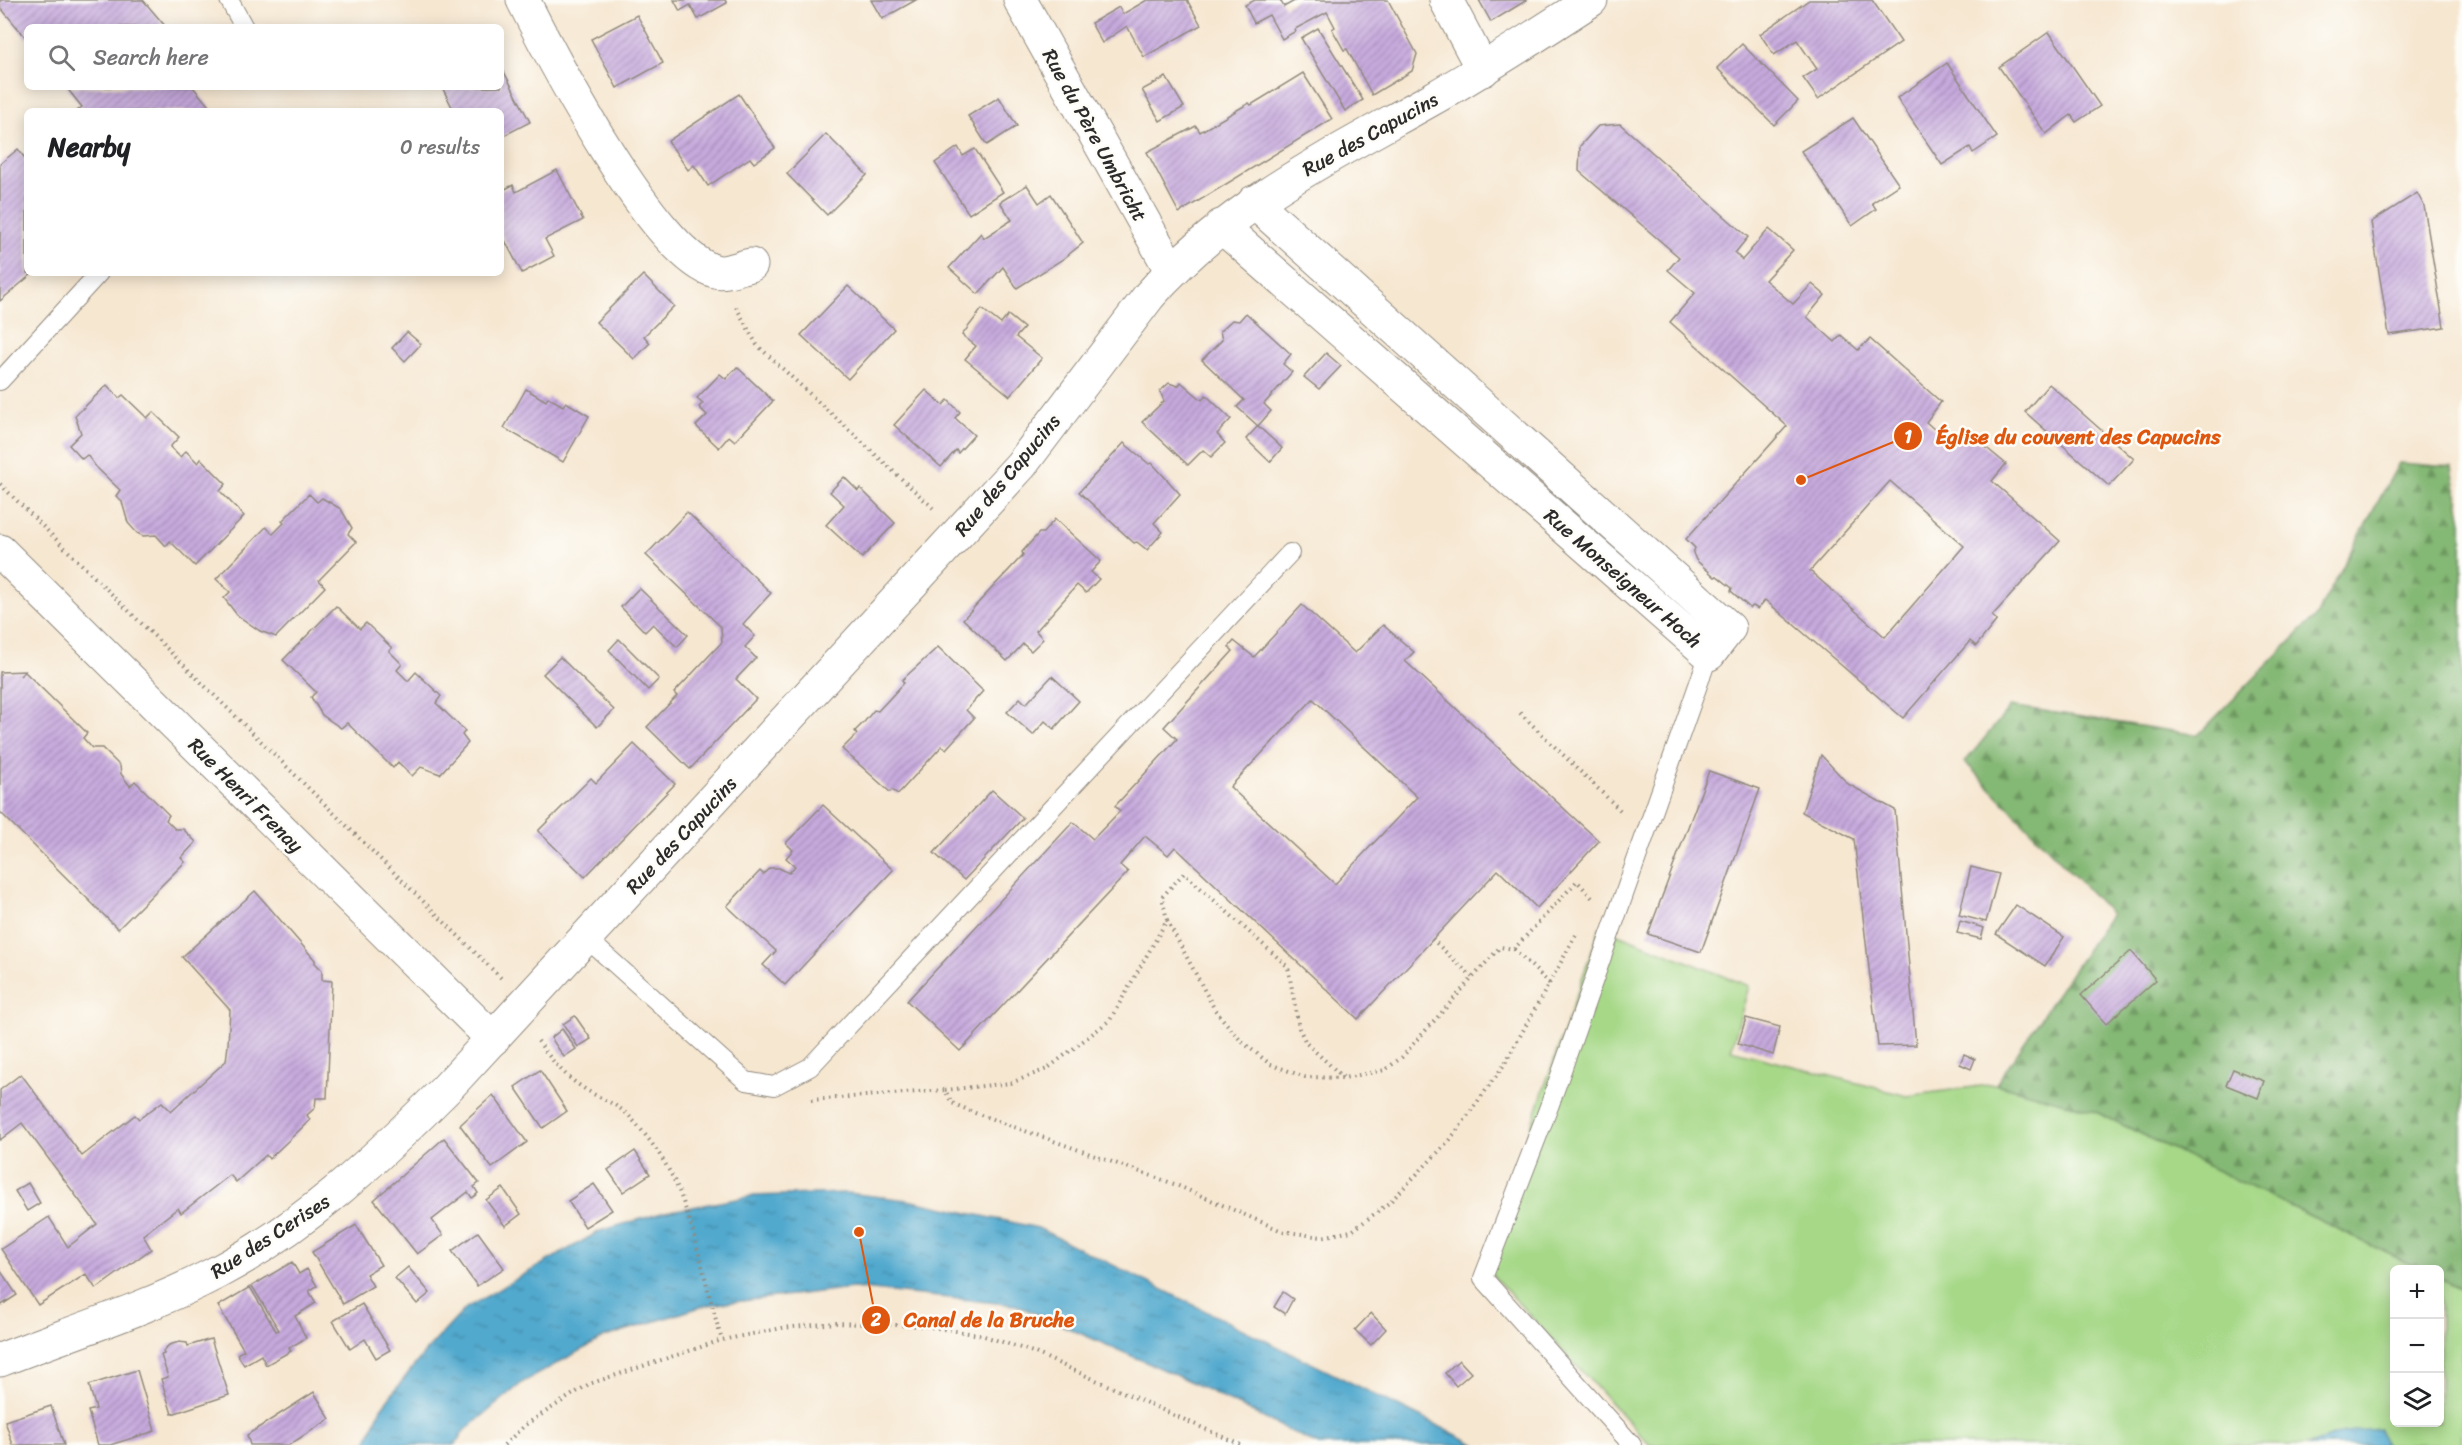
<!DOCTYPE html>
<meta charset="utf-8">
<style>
:root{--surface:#fff;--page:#f6f6f6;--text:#202124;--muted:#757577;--line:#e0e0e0}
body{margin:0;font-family:Sriracha,sans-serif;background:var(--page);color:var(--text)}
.controls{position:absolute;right:18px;bottom:18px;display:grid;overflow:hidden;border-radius:9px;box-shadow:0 3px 15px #0003}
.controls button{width:54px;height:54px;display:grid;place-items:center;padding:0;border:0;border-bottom:2px solid var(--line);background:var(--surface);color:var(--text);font:30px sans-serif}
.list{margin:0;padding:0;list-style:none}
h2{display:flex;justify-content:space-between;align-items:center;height:78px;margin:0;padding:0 24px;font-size:26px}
h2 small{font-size:20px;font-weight:400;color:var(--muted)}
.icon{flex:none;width:33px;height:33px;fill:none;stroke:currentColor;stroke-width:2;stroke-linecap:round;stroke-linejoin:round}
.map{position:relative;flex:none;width:2462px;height:1445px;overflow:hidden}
.search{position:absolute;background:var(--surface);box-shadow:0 3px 15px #0003;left:24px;top:24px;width:480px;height:66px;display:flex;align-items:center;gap:15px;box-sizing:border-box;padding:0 21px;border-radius:9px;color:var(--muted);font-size:22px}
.panel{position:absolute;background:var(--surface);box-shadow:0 3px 15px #0003;left:24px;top:108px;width:480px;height:168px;border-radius:9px}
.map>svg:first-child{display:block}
.green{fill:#a6d887;stroke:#688259;stroke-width:1.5}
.forest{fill:url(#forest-firs);stroke:#587250;stroke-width:1.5}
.water{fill:url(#water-ripples);stroke:#3e6a7c;stroke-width:1.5}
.building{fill:url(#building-hatch);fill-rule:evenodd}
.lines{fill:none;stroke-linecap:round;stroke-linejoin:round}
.service-casing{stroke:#90897e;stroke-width:20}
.minor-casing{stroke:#90897e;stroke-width:35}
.path{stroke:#90897e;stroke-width:4;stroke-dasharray:1.5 4.5;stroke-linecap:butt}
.service{stroke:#fff;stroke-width:18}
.minor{stroke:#fff;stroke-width:33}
.labels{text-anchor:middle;stroke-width:5;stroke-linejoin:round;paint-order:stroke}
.street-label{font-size:20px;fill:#2b2b2b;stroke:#fdfcf7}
.leader{fill:none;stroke:#df570e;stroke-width:2}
.callout-dot{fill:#df570e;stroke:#fdfcf7;stroke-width:2}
.mark-label{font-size:18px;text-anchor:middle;font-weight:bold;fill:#fff}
.callout-label{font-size:21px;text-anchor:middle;font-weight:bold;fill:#df570e;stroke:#fdfcf7;stroke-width:5;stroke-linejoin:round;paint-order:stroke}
</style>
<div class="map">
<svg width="2462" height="1445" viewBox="0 0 2462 1445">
<defs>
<pattern id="forest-firs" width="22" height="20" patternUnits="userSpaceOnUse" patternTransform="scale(1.5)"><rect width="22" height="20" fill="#84b874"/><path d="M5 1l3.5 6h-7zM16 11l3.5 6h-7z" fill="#6c965f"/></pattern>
<pattern id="water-ripples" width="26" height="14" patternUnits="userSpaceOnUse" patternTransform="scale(1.5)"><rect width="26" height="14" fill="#51a9ce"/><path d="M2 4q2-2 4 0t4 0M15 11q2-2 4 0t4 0" fill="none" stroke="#438aa7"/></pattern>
<pattern id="building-hatch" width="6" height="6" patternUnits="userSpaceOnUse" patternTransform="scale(1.5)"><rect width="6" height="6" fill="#c7aade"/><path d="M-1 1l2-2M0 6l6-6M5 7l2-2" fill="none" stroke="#a28bb4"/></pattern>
</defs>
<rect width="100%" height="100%" fill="#fdfcf7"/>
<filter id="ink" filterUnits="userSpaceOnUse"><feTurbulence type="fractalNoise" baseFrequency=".0167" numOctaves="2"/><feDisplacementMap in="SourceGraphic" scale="12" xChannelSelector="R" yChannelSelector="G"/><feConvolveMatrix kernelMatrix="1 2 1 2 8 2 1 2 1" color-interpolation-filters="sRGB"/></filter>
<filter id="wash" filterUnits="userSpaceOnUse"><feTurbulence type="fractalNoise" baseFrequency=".008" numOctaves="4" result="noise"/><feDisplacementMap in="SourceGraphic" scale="24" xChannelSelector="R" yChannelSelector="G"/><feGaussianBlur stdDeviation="1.35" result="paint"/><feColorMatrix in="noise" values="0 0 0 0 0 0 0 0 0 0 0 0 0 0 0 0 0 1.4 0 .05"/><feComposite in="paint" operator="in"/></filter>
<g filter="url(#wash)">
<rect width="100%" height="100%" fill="#f6e7d1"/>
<path class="green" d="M 1600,927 L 1749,986 L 1731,1050 L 1907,1096 L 1996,1084 L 2094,1111 L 2420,1269 L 2394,1270 L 2394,1422 L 2440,1422 L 2440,1279 L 2459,1289 L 2462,1286 L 2462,1445 L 1650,1445 L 1483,1265 Z"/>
<path class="forest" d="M 2399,463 L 2452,467 L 2462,522 L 2462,1286 L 2460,1289 L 2440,1279 L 2440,1270 L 2420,1269 L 2094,1111 L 1996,1084 L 2111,914 L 1965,762 L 2011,706 L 2198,735 L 2316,616 Z"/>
<g class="water">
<path d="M 847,1193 L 908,1200 L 1038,1228 L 1477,1445 L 1318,1445 L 1191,1382 L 1016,1305 L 853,1288 L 707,1305 L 605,1337 L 523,1382 L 462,1433 L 455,1445 L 365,1445 L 381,1408 L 425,1352 L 466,1308 L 600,1231 L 665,1212 L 753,1196 Z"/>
<path d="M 2379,1429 L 2384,1445 L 2307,1445 L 2344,1432 Z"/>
</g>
<g id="blocks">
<g class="building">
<path d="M 0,0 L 143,0 L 166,27 L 27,27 L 27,39 L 0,7 Z"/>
<path d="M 674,0 L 725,0 L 727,3 L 698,19 L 690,5 L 680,11 Z"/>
<path d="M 871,0 L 916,0 L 882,19 Z"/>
<path d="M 1147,0 L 1187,0 L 1201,25 L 1144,57 L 1127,26 L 1102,43 L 1091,23 L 1119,7 L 1123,14 Z"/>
<path d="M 1255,0 L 1280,0 L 1284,7 L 1296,0 L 1388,0 L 1417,54 L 1412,71 L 1372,95 L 1347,49 L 1344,50 L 1332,29 L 1335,27 L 1327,12 L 1295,29 L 1296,31 L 1282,39 L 1269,15 L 1254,23 L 1245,5 Z"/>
<path d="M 1479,0 L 1527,0 L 1491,22 Z"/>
<path d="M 1809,0 L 1872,0 L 1901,42 L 1818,99 L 1803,78 L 1817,69 L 1797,40 L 1774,55 L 1760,34 Z"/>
<path d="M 637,15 L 663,63 L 617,88 L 591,39 Z"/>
<path d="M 1318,28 L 1363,100 L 1345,111 L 1301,38 Z"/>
<path d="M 2049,32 L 2100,106 L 2076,122 L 2071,115 L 2046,134 L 1999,67 Z"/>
<path d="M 1742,44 L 1798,101 L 1774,125 L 1717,68 Z"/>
<path d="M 1947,63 L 1997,137 L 1973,153 L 1970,147 L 1942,165 L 1897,98 Z"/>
<path d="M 501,66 L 530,122 L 501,137 L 501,111 L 454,111 L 442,87 L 501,87 Z"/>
<path d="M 1303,73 L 1332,119 L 1179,213 L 1147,152 L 1196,126 L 1200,132 L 1249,103 L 1251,105 Z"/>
<path d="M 1166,77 L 1184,107 L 1160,121 L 1142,90 Z"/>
<path d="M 66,87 L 193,87 L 213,111 L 77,111 L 82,107 Z"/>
<path d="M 739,94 L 775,148 L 754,163 L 750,158 L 708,186 L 694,165 L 688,170 L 668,141 Z"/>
<path d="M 999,97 L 1017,126 L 987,145 L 968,116 Z"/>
<path d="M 1853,118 L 1899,185 L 1872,203 L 1876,209 L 1852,226 L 1801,151 Z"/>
<path d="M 1620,124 L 1748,237 L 1735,253 L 1742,260 L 1769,229 L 1793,250 L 1765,280 L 1793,304 L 1812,284 L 1825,295 L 1807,317 L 1835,342 L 1841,335 L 1858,350 L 1870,339 L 1941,402 L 1926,422 L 1952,445 L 1965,430 L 2006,464 L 1992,481 L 2060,541 L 1992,616 L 1997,620 L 1976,646 L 1970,641 L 1903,718 L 1765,600 L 1758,609 L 1753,606 L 1750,608 L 1731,591 L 1732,588 L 1717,576 L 1715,577 L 1696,560 L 1693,553 L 1695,548 L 1686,539 L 1787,426 L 1670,322 L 1695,293 L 1668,270 L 1679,257 L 1579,171 L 1580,146 L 1598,126 ZM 1890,481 L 1964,546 L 1885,637 L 1810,571 Z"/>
<path d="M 826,134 L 867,175 L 827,215 L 787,174 Z"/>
<path d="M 958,147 L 963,156 L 975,149 L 1003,192 L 969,214 L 935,163 Z"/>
<path d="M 18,149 L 27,161 L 27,273 L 33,273 L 0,301 L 0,164 Z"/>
<path d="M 557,170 L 583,220 L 545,239 L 554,256 L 522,273 L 501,233 L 501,191 L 513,185 L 516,192 Z"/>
<path d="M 1027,185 L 1039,203 L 1051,194 L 1083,243 L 1063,259 L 1017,288 L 1003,267 L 978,294 L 949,268 L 981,233 L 984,238 L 1012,220 L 1000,202 Z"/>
<path d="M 2417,193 L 2424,206 L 2444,327 L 2389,335 L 2371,222 Z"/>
<path d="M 643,275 L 674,306 L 644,336 L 650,343 L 634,359 L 596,322 Z"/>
<path d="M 848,286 L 894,329 L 848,379 L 801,335 Z"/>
<path d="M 982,309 L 1001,324 L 1008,315 L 1024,328 L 1016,337 L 1042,358 L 1010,396 L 965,359 L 976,346 L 962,335 Z"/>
<path d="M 1246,313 L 1291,354 L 1283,364 L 1292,372 L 1264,404 L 1271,411 L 1258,426 L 1237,407 L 1244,400 L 1202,360 L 1222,340 L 1220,331 L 1232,320 L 1239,321 Z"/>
<path d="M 407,332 L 421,344 L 405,361 L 392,348 Z"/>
<path d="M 1326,353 L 1341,366 L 1319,389 L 1304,377 Z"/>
<path d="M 737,367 L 773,401 L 735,441 L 729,436 L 719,448 L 696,426 L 707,415 L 699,407 L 703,403 L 697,398 L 720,374 L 726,379 Z"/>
<path d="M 1181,382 L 1202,400 L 1206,395 L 1231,419 L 1217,434 L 1225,443 L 1211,457 L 1203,450 L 1188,465 L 1142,422 L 1164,401 L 1160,391 L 1169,383 L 1178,386 Z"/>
<path d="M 2049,384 L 2134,459 L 2109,486 L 2025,412 Z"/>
<path d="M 107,385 L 119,398 L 123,395 L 147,418 L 153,412 L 179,437 L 170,447 L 180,457 L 186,451 L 198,463 L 201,459 L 226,484 L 220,491 L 244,516 L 195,566 L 170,541 L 166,546 L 156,535 L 143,536 L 137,533 L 128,523 L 122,502 L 116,496 L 120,490 L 96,467 L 87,455 L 82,459 L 69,445 L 81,433 L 75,416 Z"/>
<path d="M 526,389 L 546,401 L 548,397 L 563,406 L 566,402 L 589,416 L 563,462 L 504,428 Z"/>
<path d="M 926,390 L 943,405 L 948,400 L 960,412 L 955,418 L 974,435 L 958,453 L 956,450 L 941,467 L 894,425 Z"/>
<path d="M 1258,426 L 1282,448 L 1270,462 L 1246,439 Z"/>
<path d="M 1124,443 L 1149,464 L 1152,463 L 1180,494 L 1154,523 L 1163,532 L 1147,550 L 1137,542 L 1134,543 L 1079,492 Z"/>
<path d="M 844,477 L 858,491 L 860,488 L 895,523 L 862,558 L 826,525 L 844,505 L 830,492 Z"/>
<path d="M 309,494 L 317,502 L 322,498 L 341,509 L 352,528 L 348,534 L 356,542 L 319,580 L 325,587 L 276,637 L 260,631 L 237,615 L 224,598 L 230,592 L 216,579 L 266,527 L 273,534 L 284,523 L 282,521 Z"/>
<path d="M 687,512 L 771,593 L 743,624 L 755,636 L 745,647 L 756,658 L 736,679 L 756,699 L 690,769 L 647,727 L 677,696 L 674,693 L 722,642 L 721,627 L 646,555 Z"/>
<path d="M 1055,519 L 1101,561 L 1091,572 L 1099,579 L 1086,593 L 1077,585 L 1036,631 L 1043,639 L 1031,651 L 1023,644 L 1007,661 L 963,619 L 1023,555 L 1022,552 L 1039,533 L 1043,533 Z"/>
<path d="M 639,588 L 688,635 L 677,647 L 653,624 L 645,632 L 621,607 Z"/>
<path d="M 1302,605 L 1355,653 L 1383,625 L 1414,652 L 1405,661 L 1599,841 L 1537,908 L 1498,870 L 1358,1019 L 1175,847 L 1168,855 L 1145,836 L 1120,865 L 1128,872 L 960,1051 L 907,1001 L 1073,822 L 1093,839 L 1120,811 L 1115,806 L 1177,739 L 1164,727 L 1233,651 L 1229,647 L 1234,641 L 1254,657 ZM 1313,699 L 1417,797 L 1335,884 L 1230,787 Z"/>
<path d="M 336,606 L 360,629 L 366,623 L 392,648 L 389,651 L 402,664 L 397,670 L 408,681 L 416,672 L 441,696 L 436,703 L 465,731 L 462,735 L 468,743 L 440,774 L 421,767 L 412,776 L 398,762 L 393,768 L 347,723 L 341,728 L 322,715 L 311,697 L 316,692 L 283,660 Z"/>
<path d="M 619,639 L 659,679 L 648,690 L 609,650 Z"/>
<path d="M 938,647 L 983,691 L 966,710 L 974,718 L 946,749 L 942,746 L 898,794 L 892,790 L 890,792 L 842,749 L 857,734 L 855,731 L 865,721 L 874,710 L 878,711 L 904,683 L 902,680 Z"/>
<path d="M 560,657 L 614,710 L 597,727 L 543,674 Z"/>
<path d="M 25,671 L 20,676 L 25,672 L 75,721 L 87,733 L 83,738 L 92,748 L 102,748 L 120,766 L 121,774 L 130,786 L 135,781 L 169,815 L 166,820 L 175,829 L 183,829 L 196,842 L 181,858 L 185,862 L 118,929 L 0,812 L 0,672 Z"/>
<path d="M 1052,676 L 1079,701 L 1054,729 L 1045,721 L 1033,735 L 1007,712 L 1020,698 L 1026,704 Z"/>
<path d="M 634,744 L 675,784 L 585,877 L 538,831 L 591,778 L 596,783 Z"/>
<path d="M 1821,755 L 1848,784 L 1895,810 L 1916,1045 L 1878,1046 L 1854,839 L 1802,812 Z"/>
<path d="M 1709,771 L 1760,789 L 1701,952 L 1648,934 Z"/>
<path d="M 992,790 L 1023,818 L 964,880 L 934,853 Z"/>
<path d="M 823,805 L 893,870 L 785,985 L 763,965 L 776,951 L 727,906 L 760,871 L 763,874 L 770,868 L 779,868 L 789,873 L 795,866 L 786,858 L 793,850 L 786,843 Z"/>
<path d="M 1971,867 L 1999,874 L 1986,922 L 1959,915 Z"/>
<path d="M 255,891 L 315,960 L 315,963 L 322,970 L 322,980 L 332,981 L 327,1098 L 316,1098 L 315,1108 L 307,1115 L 310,1120 L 269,1159 L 266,1155 L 236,1182 L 230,1175 L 181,1213 L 178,1208 L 143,1235 L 151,1249 L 125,1268 L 96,1289 L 86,1274 L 38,1305 L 1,1249 L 49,1217 L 68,1247 L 97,1224 L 22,1123 L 0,1140 L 0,1090 L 21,1074 L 82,1156 L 135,1115 L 139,1119 L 162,1102 L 171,1111 L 226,1061 L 228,1045 L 230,1010 L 182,957 Z"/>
<path d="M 2016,905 L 2064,937 L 2045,966 L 1996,934 Z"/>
<path d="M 1960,921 L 1984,928 L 1981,939 L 1957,933 Z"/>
<path d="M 2131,951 L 2156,980 L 2106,1024 L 2081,995 Z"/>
<path d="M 575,1016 L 591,1039 L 578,1047 L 563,1024 Z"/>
<path d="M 1746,1018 L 1780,1027 L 1773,1055 L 1738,1044 Z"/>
<path d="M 562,1029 L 576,1049 L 564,1057 L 551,1038 Z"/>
<path d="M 1964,1054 L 1975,1059 L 1971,1069 L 1960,1064 Z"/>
<path d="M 2233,1069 L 2264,1081 L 2258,1098 L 2226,1085 Z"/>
<path d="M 540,1070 L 567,1111 L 543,1128 L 515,1087 Z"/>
<path d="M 493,1095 L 527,1142 L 492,1168 L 460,1125 Z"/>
<path d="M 444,1138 L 479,1183 L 474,1187 L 478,1193 L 472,1198 L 468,1192 L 432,1220 L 443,1235 L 417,1254 L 374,1200 Z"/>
<path d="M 635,1151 L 650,1174 L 623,1192 L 608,1170 Z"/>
<path d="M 28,1183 L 40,1203 L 27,1211 L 15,1191 Z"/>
<path d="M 594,1184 L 612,1210 L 585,1227 L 568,1201 Z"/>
<path d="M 503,1188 L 521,1214 L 505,1226 L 486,1200 Z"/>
<path d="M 356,1225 L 381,1265 L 366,1274 L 373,1286 L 343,1304 L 312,1252 Z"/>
<path d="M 478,1232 L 504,1268 L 477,1286 L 452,1251 Z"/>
<path d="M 292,1262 L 299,1274 L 307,1269 L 317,1286 L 309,1291 L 316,1303 L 295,1316 L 306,1338 L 289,1348 L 291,1351 L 266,1365 L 261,1355 L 244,1365 L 237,1354 L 244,1350 L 218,1306 L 250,1287 L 276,1331 L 279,1330 L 252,1286 Z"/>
<path d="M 408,1267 L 430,1293 L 417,1304 L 395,1278 Z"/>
<path d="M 0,1270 L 17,1295 L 0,1306 Z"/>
<path d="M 1283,1292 L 1293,1299 L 1285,1314 L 1274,1307 Z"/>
<path d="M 362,1304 L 390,1350 L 376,1358 L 365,1339 L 350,1349 L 333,1321 Z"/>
<path d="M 1371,1313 L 1386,1329 L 1371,1345 L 1355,1330 Z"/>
<path d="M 211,1339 L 229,1395 L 172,1414 L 161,1379 L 168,1377 L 161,1355 L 164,1354 L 163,1351 L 169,1345 L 179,1342 L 187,1343 L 188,1346 Z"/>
<path d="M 1459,1360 L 1471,1373 L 1456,1386 L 1445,1373 Z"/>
<path d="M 137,1370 L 155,1431 L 110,1445 L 98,1445 L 88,1411 L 96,1409 L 89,1385 Z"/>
<path d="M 314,1392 L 330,1419 L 289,1445 L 250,1445 L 247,1435 Z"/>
<path d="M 51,1406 L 64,1445 L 13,1445 L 5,1421 Z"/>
</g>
</g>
</g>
<g filter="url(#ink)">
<use href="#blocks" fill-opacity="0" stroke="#90897e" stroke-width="1.5"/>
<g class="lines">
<g class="service-casing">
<g id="service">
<path d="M 229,0 L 244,27"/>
<path d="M 0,381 L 99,273"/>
<path d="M 586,938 L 746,1081 L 774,1086 L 810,1067 L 1290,553"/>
<path d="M 1632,1445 L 1483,1278 L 1550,1104 L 1709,654"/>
</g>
</g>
<g class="minor-casing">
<g id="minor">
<path d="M 523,0 C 552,58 655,256 715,271 C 724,274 741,267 751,265"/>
<path d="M 1020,0 L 1171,270"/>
<path d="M 1446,0 L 1483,70"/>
<path d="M 1221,226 L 1709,654 L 1729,628 L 1254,202"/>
<path d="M 0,551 L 493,1039"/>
<path d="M 0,1360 C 72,1332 147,1309 216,1273 C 307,1225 374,1161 446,1089 L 1021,465 L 1149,296 C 1226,207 1331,156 1432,99 C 1486,68 1539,34 1591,0"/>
</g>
</g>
<g class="path">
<path d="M 736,307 L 757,345 L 933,508"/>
<path d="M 0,484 L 501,978"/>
<path d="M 1520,713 L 1622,812"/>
<path d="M 1167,920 L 1162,897 L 1184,873 L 1288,967 L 1299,1028 L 1306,1043 L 1343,1077"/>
<path d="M 1432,939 L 1472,977"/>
<path d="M 1514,949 L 1550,984"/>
<path d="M 538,1041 C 551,1059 563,1075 582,1087 C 599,1099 616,1102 631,1118 C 652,1141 672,1170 682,1199 C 699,1244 707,1293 722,1340"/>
<path d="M 945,1090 L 1011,1083 L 1047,1069 L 1110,1020 L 1167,920 L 1215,1010 L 1241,1041 L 1270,1064 L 1305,1077 L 1344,1078 L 1385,1070 L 1402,1057 L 1500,947 L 1514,949 L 1577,881 L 1593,899"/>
<path d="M 811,1100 L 945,1090 L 952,1103 L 975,1113 L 1174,1184 L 1282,1231 L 1321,1237 L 1352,1231 L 1390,1202 L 1450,1140 L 1504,1065 L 1576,935"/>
<path d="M 504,1445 L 525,1425 L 589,1384 L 722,1340 L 782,1328 L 836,1323 L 924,1326 L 981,1335 L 1033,1352 L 1241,1445"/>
</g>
<use href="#service" class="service"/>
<use href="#minor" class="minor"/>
</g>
</g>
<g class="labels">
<g class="street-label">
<text transform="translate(1370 134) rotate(-29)" y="7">Rue des Capucins</text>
<text transform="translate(1095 135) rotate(61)" y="7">Rue du Père Umbricht</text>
<text transform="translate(1007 475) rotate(-50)" y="7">Rue des Capucins</text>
<text transform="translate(1623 578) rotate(41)" y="7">Rue Monseigneur Hoch</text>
<text transform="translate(246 795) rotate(45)" y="7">Rue Henri Frenay</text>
<text transform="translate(681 835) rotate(-47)" y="7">Rue des Capucins</text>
<text transform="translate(270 1236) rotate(-33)" y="7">Rue des Cerises</text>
</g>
</g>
<path class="leader" d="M1801 480L1908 436M859 1232L876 1320"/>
<g class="callout-dot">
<circle cx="1801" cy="480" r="6"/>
<circle cx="859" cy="1232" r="6"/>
<circle cx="1908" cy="436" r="15"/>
<circle cx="876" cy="1320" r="15"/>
</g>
<g class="mark-label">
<text x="1908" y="443">1</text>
<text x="876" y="1326">2</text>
</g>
<g class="callout-label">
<text x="2078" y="444">Église du couvent des Capucins</text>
<text x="989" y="1327">Canal de la Bruche</text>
</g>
</svg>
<div class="controls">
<button>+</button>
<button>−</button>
<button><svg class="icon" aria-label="layers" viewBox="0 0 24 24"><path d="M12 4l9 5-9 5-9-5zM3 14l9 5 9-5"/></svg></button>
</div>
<div class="search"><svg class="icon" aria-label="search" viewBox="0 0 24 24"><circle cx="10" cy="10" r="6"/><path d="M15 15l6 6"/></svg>Search here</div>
<section class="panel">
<h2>Nearby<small>0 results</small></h2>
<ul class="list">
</ul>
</section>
</div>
